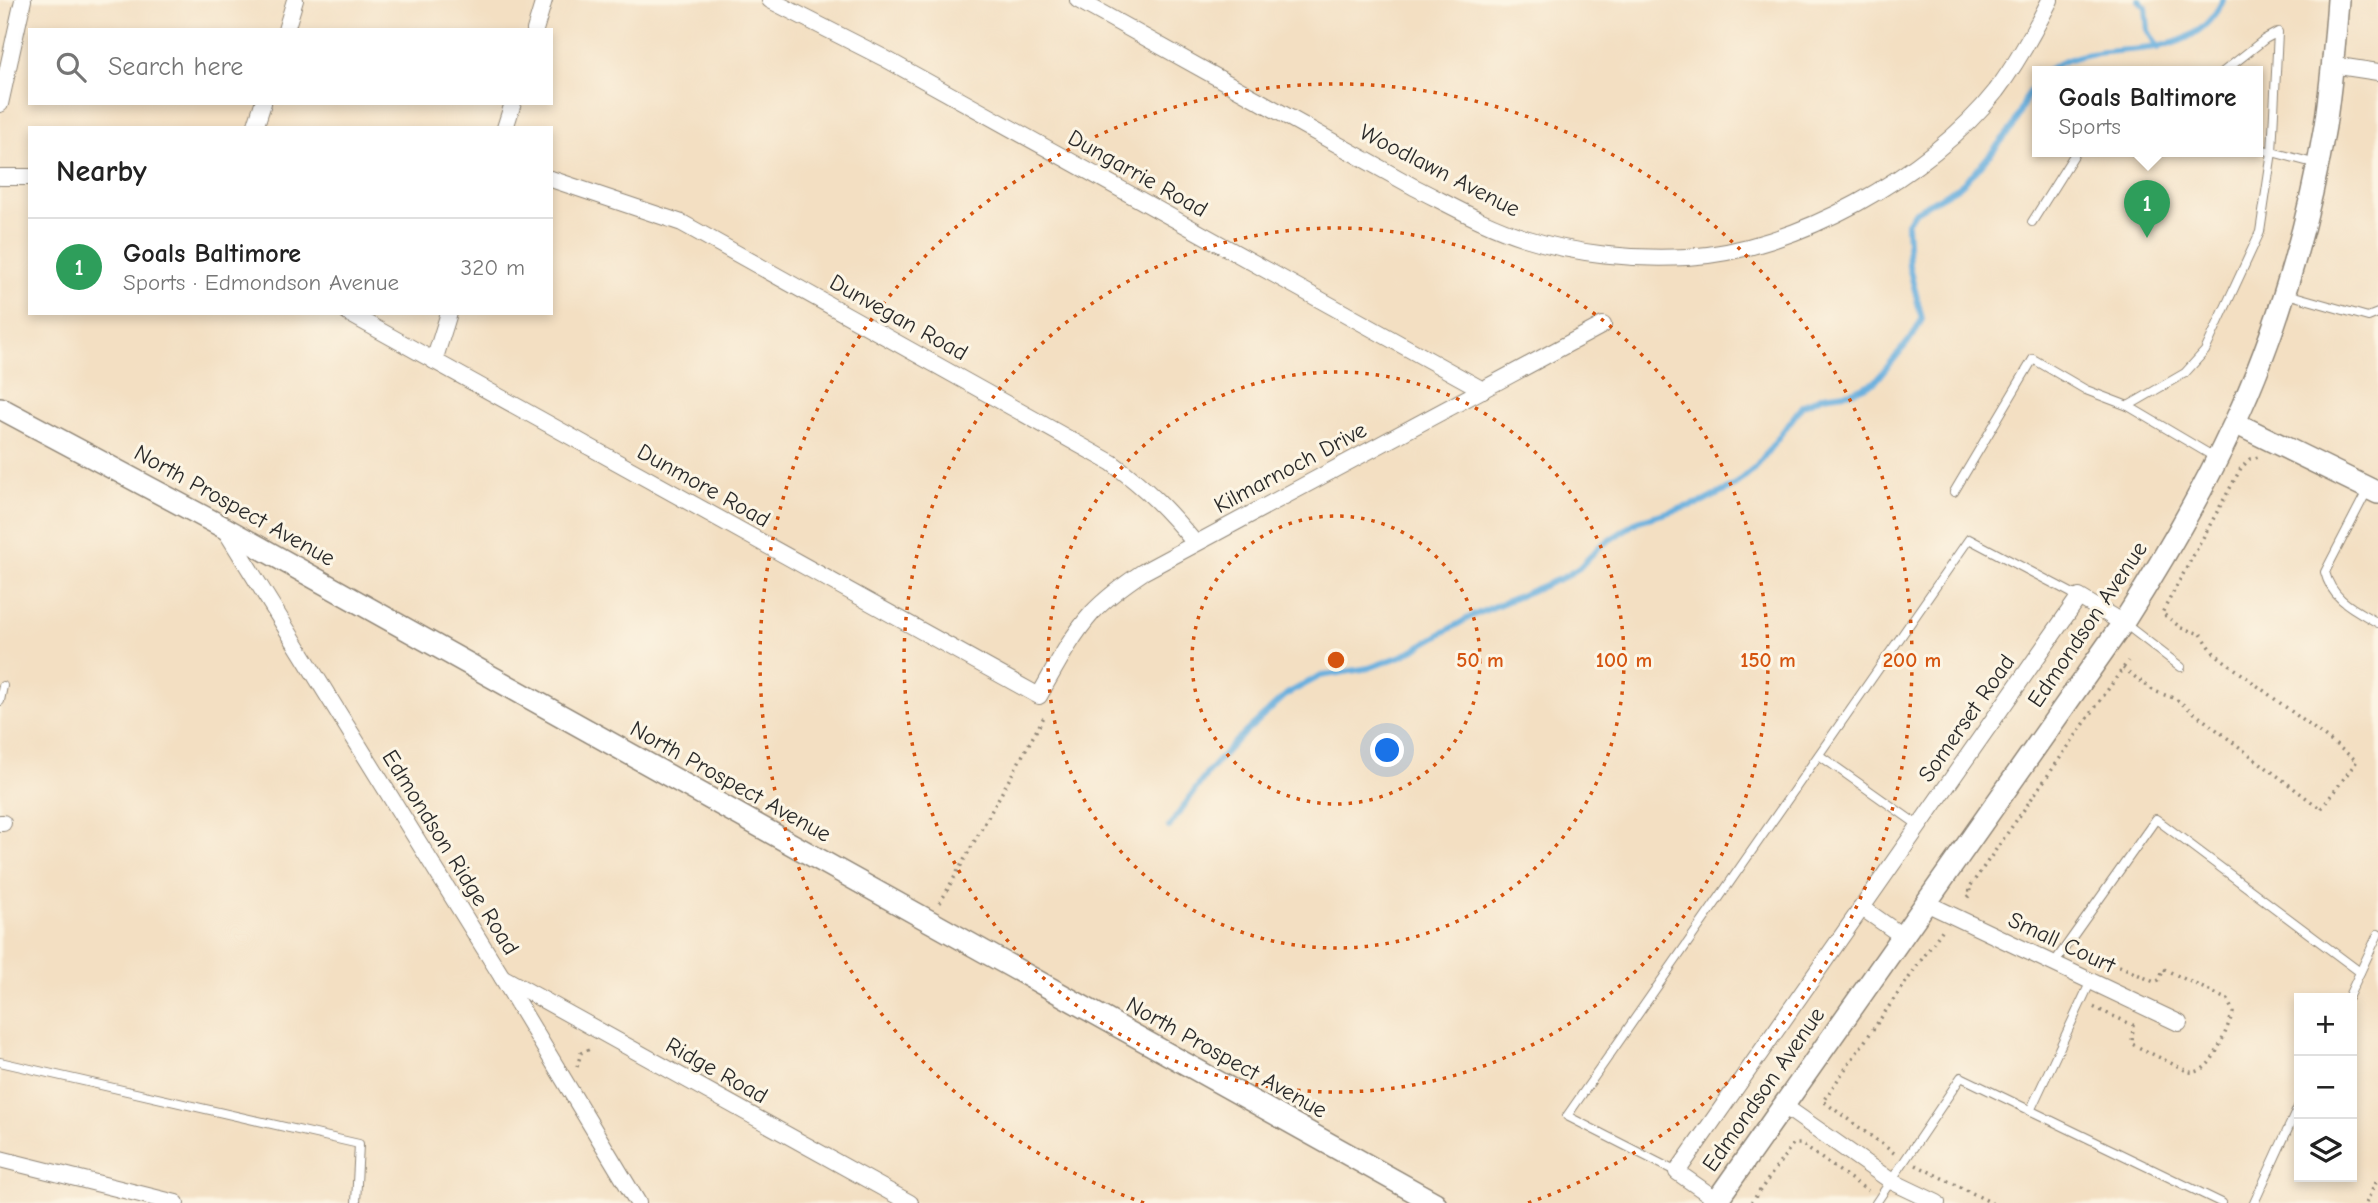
<!DOCTYPE html>
<meta charset="utf-8">
<style>
:root{--surface:#fff;--page:#f2f2f2;--text:#222;--muted:#767676;--line:#e0e0e0;--accent:#b5179e}
body{margin:0;font-family:"Comic Neue",sans-serif;background:var(--page);color:var(--text)}
.controls{position:absolute;right:21px;bottom:21px;display:grid;overflow:hidden;border-radius:0px;box-shadow:0 4px 10px #0003}
.controls button{width:63px;height:63px;display:grid;place-items:center;padding:0;border:0;border-bottom:2px solid var(--line);background:var(--surface);color:var(--text);font:35px sans-serif}
.you{position:absolute;left:1388px;top:751px;width:24px;height:24px;margin:-18px;border:5px solid #fff;border-radius:50%;background:#1a73e8;box-shadow:0 0 0 10px #1a73e833}
.badge{display:grid;place-items:center;width:46px;height:46px;border-radius:50%;background:var(--accent);color:#fff;font-size:23px;font-weight:700}
.pin{position:absolute;translate:-50% -58px;filter:drop-shadow(0 2px 4px #0008)}
.pin::after{content:'';position:absolute;top:37px;width:24px;height:21px;background:inherit;clip-path:polygon(0 0,100% 0,50% 100%)}
.popup{position:absolute;left:2032px;top:66px;width:231px;height:91px;box-sizing:border-box;display:grid;place-content:center;border-radius:0px;background:var(--surface);filter:drop-shadow(0 2px 5px #0005);font-size:23px;white-space:nowrap;color:var(--muted)}
.popup b{font-size:26px;color:var(--text)}
.popup::after{content:'';position:absolute;left:50%;top:100%;margin-left:-14px;border:14px solid transparent;border-top-color:var(--surface)}
.list{margin:0;padding:0;list-style:none}
h2{display:flex;justify-content:space-between;align-items:center;height:91px;margin:0;padding:0 28px;font-size:30px}
h2 small{font-size:23px;font-weight:400;color:var(--muted)}
.list li{display:grid;grid-template-columns:46px 1fr auto;gap:21px;align-items:center;box-sizing:border-box;height:98px;padding:0 28px;border-top:2px solid var(--line)}
.list b{display:block;font-size:26px;white-space:nowrap}
.list p{margin:0;font-size:23px;white-space:nowrap;color:var(--muted)}
.list em{font-size:23px;font-style:normal;color:var(--muted)}
.icon{flex:none;width:38px;height:38px;fill:none;stroke:currentColor;stroke-width:2;stroke-linecap:round;stroke-linejoin:round}
.map{position:relative;flex:none;width:2378px;height:1203px;overflow:hidden}
.search{position:absolute;background:var(--surface);box-shadow:0 4px 10px #0003;left:28px;top:28px;width:525px;height:77px;display:flex;align-items:center;gap:18px;box-sizing:border-box;padding:0 24px;border-radius:0px;color:var(--muted);font-size:26px}
.panel{position:absolute;background:var(--surface);box-shadow:0 4px 10px #0003;left:28px;top:126px;width:525px;height:189px;border-radius:0px}
.map>svg:first-child{display:block}
.lines{fill:none;stroke-linecap:round;stroke-linejoin:round}
.stream{stroke:#67afde;stroke-width:6}
.lane-casing{stroke:#8f8576;stroke-width:10}
.street-casing{stroke:#8f8576;stroke-width:18}
.secondary-casing{stroke:#8f8576;stroke-width:24}
.path{stroke:#8f8576;stroke-width:3.5;stroke-dasharray:2 5;stroke-linecap:butt}
.lane{stroke:#fff;stroke-width:8}
.street{stroke:#fff;stroke-width:16}
.secondary{stroke:#fff;stroke-width:21}
.ring{fill:none;stroke:#d5540f;stroke-width:3.5;stroke-dasharray:3.5 7}
.labels{text-anchor:middle;stroke-width:6;stroke-linejoin:round;paint-order:stroke}
.street-label{font-size:23px;fill:#2b2b2b;stroke:#fcf5e5}
.centre{fill:#d5540f;stroke:#fcf5e5;stroke-width:3.5}
.ring-label{font-size:21px;text-anchor:middle;font-weight:bold;fill:#d5540f;stroke:#fcf5e5;stroke-width:6;stroke-linejoin:round;paint-order:stroke}
</style>
<div class="map">
<svg width="2378" height="1203" viewBox="0 0 2378 1203">
<rect width="100%" height="100%" fill="#fcf5e5"/>
<filter id="ink" filterUnits="userSpaceOnUse"><feTurbulence type="fractalNoise" baseFrequency=".0143" numOctaves="2"/><feDisplacementMap in="SourceGraphic" scale="14" xChannelSelector="R" yChannelSelector="G"/><feConvolveMatrix kernelMatrix="1 2 1 2 8 2 1 2 1" color-interpolation-filters="sRGB"/></filter>
<filter id="wash" filterUnits="userSpaceOnUse"><feTurbulence type="fractalNoise" baseFrequency=".00686" numOctaves="4" result="noise"/><feDisplacementMap in="SourceGraphic" scale="28" xChannelSelector="R" yChannelSelector="G"/><feGaussianBlur stdDeviation="1.57" result="paint"/><feColorMatrix in="noise" values="0 0 0 0 0 0 0 0 0 0 0 0 0 0 0 0 0 1.4 0 .05"/><feComposite in="paint" operator="in"/></filter>
<g filter="url(#wash)">
<rect width="100%" height="100%" fill="#f3dfc2"/>
<g class="lines">
<g class="stream">
<path d="M 2139,0 L 2146,7 L 2148,31 L 2158,48"/>
<path d="M 2046,72 C 2053,65 2061,62 2070,59 C 2125,41 2191,65 2223,0"/>
<path d="M 1169,827 L 1208,772 L 1236,741 L 1287,694 L 1320,676 L 1369,668 L 1404,655 L 1472,616 L 1564,577 L 1579,568 L 1599,547 L 1638,521 L 1703,502 L 1734,486 L 1756,467 L 1802,406 L 1823,396 L 1852,392 L 1875,382 L 1913,336 L 1922,319 L 1909,266 L 1907,223 L 1914,212 L 1958,187 L 1976,171 L 2013,127 L 2027,96 L 2037,83"/>
</g>
</g>
</g>
<g filter="url(#ink)">
<g class="lines">
<g class="lane-casing">
<g id="lane">
<path d="M 2223,72 L 2265,39 L 2278,32 L 2272,152 L 2257,148"/>
<path d="M 2032,222 L 2076,152"/>
<path d="M 2287,294 L 2368,317 L 2378,313"/>
<path d="M 2216,458 L 2128,406 L 2185,373 L 2205,351 L 2260,232 L 2272,152 L 2317,164"/>
<path d="M 2367,491 L 2325,572 C 2332,600 2354,609 2378,623"/>
<path d="M 1954,492 L 2033,359 L 2086,390 L 2128,406"/>
<path d="M 2125,624 L 2181,667"/>
<path d="M 0,701 L 3,686"/>
<path d="M 1819,755 L 1918,825"/>
<path d="M 2054,963 L 2156,819 L 2360,972"/>
<path d="M 2348,998 L 2378,934"/>
<path d="M 0,1062 L 359,1144 L 356,1203"/>
<path d="M 2030,1111 L 2091,981"/>
<path d="M 1677,1172 L 1567,1116 L 1969,539 L 2079,597"/>
<path d="M 1876,1203 L 1961,1077 L 2222,1203"/>
<path d="M 2254,1203 L 2299,1105"/>
</g>
</g>
<g class="street-casing">
<g id="street">
<path d="M 770,0 L 884,58 L 1483,390"/>
<path d="M 1078,0 L 1414,187 C 1450,205 1486,226 1525,238 C 1575,254 1634,260 1687,257 C 1794,251 1930,175 1996,91 C 2017,63 2034,32 2050,0"/>
<path d="M 286,30 L 295,0"/>
<path d="M 535,30 L 544,0"/>
<path d="M 2332,65 L 2378,72"/>
<path d="M 0,104 L 23,0"/>
<path d="M 255,128 L 263,103"/>
<path d="M 505,128 L 513,103"/>
<path d="M 0,177 L 30,177"/>
<path d="M 551,179 L 682,223 L 1112,463 C 1147,489 1167,509 1195,543"/>
<path d="M 348,313 L 1039,696 C 1055,668 1070,638 1092,613 C 1107,597 1125,584 1143,572 L 1603,325"/>
<path d="M 434,361 L 449,313"/>
<path d="M 224,528 L 502,977 L 638,1203"/>
<path d="M 0,823 L 3,823"/>
<path d="M 1926,903 L 2179,1023"/>
<path d="M 1861,907 L 1902,936"/>
<path d="M 502,977 L 910,1203"/>
<path d="M 1784,1106 L 1891,1181 L 1937,1203"/>
<path d="M 0,1159 L 176,1203"/>
<path d="M 1717,1200 L 1677,1172 L 2079,597 L 2123,623"/>
</g>
</g>
<g class="secondary-casing">
<g id="secondary">
<path d="M 0,408 L 223,527 L 1435,1203"/>
<path d="M 2235,423 L 2378,493"/>
<path d="M 1715,1203 L 2123,623 C 2164,559 2202,493 2234,424 C 2276,335 2309,223 2325,126 C 2331,85 2335,42 2338,0"/>
</g>
</g>
<g class="path">
<path d="M 2123,668 L 2154,691 L 2176,699 L 2321,809 L 2357,761 L 2214,653 L 2201,634 L 2181,628 L 2162,613 L 2241,468 L 2250,459 L 2259,457"/>
<path d="M 1968,897 L 1971,894 L 1969,888 L 2128,661"/>
<path d="M 940,903 L 1044,717"/>
<path d="M 2081,948 L 2154,982 L 2159,980 L 2164,969 L 2228,1000 L 2233,1013 C 2225,1031 2213,1076 2189,1072 L 2132,1044 L 2133,1025 L 2093,1007"/>
<path d="M 577,1067 L 581,1053 L 592,1048"/>
<path d="M 1894,1153 L 1823,1101 L 1943,929"/>
<path d="M 1916,1165 L 1992,1203"/>
<path d="M 1751,1203 L 1793,1144 L 1801,1144 L 1868,1191"/>
<path d="M 2366,1203 L 2378,1178"/>
</g>
<use href="#lane" class="lane"/>
<use href="#street" class="street"/>
<use href="#secondary" class="secondary"/>
</g>
</g>
<g class="ring">
<circle cx="1336" cy="660" r="144"/>
<circle cx="1336" cy="660" r="288"/>
<circle cx="1336" cy="660" r="432"/>
<path d="M1144 1203A576 576 0 1 1 1528 1203"/>
</g>
<g class="labels">
<g class="street-label">
<text transform="translate(1440 170) rotate(27)" y="8">Woodlawn Avenue</text>
<text transform="translate(1138 173) rotate(29)" y="8">Dungarrie Road</text>
<text transform="translate(899 317) rotate(29)" y="8">Dunvegan Road</text>
<text transform="translate(1290 467) rotate(-28)" y="8">Kilmarnoch Drive</text>
<text transform="translate(704 485) rotate(29)" y="8">Dunmore Road</text>
<text transform="translate(235 505) rotate(29)" y="8">North Prospect Avenue</text>
<text transform="translate(2087 624) rotate(-56)" y="8">Edmondson Avenue</text>
<text transform="translate(1966 718) rotate(-55)" y="8">Somerset Road</text>
<text transform="translate(731 781) rotate(29)" y="8">North Prospect Avenue</text>
<text transform="translate(451 852) rotate(58)" y="8">Edmondson Ridge Road</text>
<text transform="translate(2062 942) rotate(25)" y="8">Small Court</text>
<text transform="translate(1227 1057) rotate(29)" y="8">North Prospect Avenue</text>
<text transform="translate(717 1070) rotate(29)" y="8">Ridge Road</text>
<text transform="translate(1763 1089) rotate(-55)" y="8">Edmondson Avenue</text>
</g>
</g>
<circle cx="1336" cy="660" r="10" class="centre"/>
<g class="ring-label">
<text x="1480" y="667">50 m</text>
<text x="1624" y="667">100 m</text>
<text x="1768" y="667">150 m</text>
<text x="1912" y="667">200 m</text>
</g>
</svg>
<div class="controls">
<button>+</button>
<button>−</button>
<button><svg class="icon" aria-label="layers" viewBox="0 0 24 24"><path d="M12 4l9 5-9 5-9-5zM3 14l9 5 9-5"/></svg></button>
</div>
<div class="you"></div>
<div class="pin badge" style="left:2147px;top:238px;background:#2e9e5b">1</div>
<div class="popup"><b>Goals Baltimore</b>Sports</div>
<div class="search"><svg class="icon" aria-label="search" viewBox="0 0 24 24"><circle cx="10" cy="10" r="6"/><path d="M15 15l6 6"/></svg>Search here</div>
<section class="panel">
<h2>Nearby<small></small></h2>
<ul class="list">
<li><span class="badge" style="background:#2e9e5b">1</span><div><b>Goals Baltimore</b><p>Sports · Edmondson Avenue</p></div><em>320 m</em></li>
</ul>
</section>
</div>
